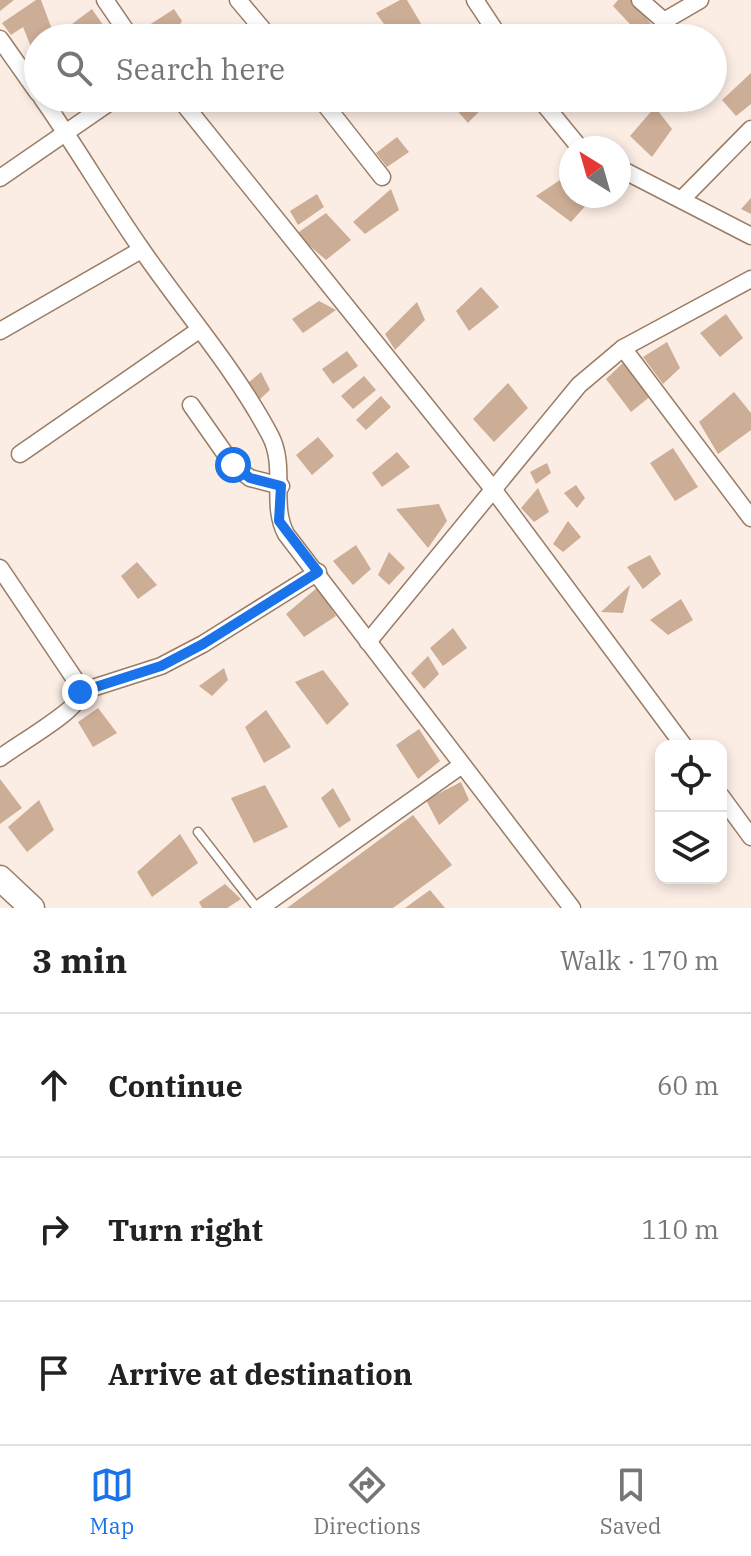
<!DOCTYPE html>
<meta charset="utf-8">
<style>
:root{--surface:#fff;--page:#f2f2f2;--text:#222;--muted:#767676;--line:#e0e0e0;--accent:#1a73e8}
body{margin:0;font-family:"IBM Plex Serif",serif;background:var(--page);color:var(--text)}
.controls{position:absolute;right:24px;bottom:24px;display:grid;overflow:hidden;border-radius:16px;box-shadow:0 4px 12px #0003}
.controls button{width:72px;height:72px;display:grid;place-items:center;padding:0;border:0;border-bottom:2px solid var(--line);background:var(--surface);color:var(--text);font:40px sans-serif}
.compass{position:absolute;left:559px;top:136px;width:72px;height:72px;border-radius:50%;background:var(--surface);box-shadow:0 4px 12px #0003;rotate:323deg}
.stop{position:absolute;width:24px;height:24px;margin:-18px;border:6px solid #1a73e8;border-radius:50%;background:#fff}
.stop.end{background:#1a73e8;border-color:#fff;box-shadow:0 2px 8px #0008}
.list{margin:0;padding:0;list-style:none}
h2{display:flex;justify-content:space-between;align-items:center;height:104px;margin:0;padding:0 32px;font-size:34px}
h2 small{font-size:26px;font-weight:400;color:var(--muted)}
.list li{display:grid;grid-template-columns:52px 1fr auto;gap:24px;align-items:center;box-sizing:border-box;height:144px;padding:0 32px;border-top:2px solid var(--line)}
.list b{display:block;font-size:30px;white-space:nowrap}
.list em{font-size:26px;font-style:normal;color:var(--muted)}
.icon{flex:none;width:44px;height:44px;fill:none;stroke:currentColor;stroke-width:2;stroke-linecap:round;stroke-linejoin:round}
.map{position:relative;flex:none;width:751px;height:908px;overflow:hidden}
.search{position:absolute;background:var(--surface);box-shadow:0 4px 12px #0003;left:24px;right:24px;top:24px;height:88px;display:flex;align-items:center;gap:20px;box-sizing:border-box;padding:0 28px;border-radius:44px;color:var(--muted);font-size:30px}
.sheet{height:536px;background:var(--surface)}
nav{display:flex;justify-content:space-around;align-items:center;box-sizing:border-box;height:112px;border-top:2px solid var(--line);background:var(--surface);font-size:22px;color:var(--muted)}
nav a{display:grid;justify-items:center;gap:4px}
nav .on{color:var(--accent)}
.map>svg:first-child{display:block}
.building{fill:#ccad96}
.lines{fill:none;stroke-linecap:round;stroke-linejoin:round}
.lane-casing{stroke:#997c66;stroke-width:11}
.street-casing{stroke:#997c66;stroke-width:19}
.secondary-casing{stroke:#997c66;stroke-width:27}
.lane{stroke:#fff;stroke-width:8}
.street{stroke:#fff;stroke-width:16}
.secondary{stroke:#fff;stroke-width:24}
.route{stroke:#1a73e8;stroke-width:10}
</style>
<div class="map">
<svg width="751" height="908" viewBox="0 0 751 908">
<rect width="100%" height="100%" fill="#fbede4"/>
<g class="building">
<path d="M 0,0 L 14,0 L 0,11 Z"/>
<path d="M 36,0 L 41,0 L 53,32 L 38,38 L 31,47 L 23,27 L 11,35 L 2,23 Z"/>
<path d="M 400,0 L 407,0 L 423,27 L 411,38 L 394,38 L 376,13 Z"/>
<path d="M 618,0 L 633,0 L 651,24 L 643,38 L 613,6 Z"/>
<path d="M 92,9 L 103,25 L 84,38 L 72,24 Z"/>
<path d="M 174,9 L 182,21 L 173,36 L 153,38 L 146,27 Z"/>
<path d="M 751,73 L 751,104 L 736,116 L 722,100 Z"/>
<path d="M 79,98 L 105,98 L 90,112 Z"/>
<path d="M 446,98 L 492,98 L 468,123 Z"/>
<path d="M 655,107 L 672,129 L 652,157 L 630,136 Z"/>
<path d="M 397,137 L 409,152 L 387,167 L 376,153 Z"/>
<path d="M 563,178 L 571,187 L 571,196 L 579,196 L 587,204 L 571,222 L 536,196 Z"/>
<path d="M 391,189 L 399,210 L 365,234 L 353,222 Z"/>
<path d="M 317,194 L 324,207 L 298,225 L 290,211 Z"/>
<path d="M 751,198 L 751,214 L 741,209 Z"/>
<path d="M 326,213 L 351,240 L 326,260 L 296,234 Z"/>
<path d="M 481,287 L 499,307 L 469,331 L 456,311 Z"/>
<path d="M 319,301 L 336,310 L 303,333 L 292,319 Z"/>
<path d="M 417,302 L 425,320 L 395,350 L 385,334 Z"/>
<path d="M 726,314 L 743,338 L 720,357 L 700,333 Z"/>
<path d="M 667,342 L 680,368 L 663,384 L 643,357 Z"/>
<path d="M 347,351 L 358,366 L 333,384 L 322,369 Z"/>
<path d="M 625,361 L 652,395 L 631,412 L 606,379 Z"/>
<path d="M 261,372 L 270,390 L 260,399 L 248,383 Z"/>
<path d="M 364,376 L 376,390 L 353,409 L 341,396 Z"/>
<path d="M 508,383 L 528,408 L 494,442 L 473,419 Z"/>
<path d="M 734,392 L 751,413 L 751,430 L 718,454 L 699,422 Z"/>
<path d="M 381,396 L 391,407 L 366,430 L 356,420 Z"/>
<path d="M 318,437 L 334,456 L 312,475 L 296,455 Z"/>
<path d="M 673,448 L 698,487 L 675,501 L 650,463 Z"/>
<path d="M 397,452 L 410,467 L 382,487 L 372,473 Z"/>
<path d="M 547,463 L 551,473 L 536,484 L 530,472 Z"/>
<path d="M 576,485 L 585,498 L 577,508 L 564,493 Z"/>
<path d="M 538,488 L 549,512 L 534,522 L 521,508 Z"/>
<path d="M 439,504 L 447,521 L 428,548 L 396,509 Z"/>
<path d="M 568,521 L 581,537 L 563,552 L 553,544 Z"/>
<path d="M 356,545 L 371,569 L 353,585 L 333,561 Z"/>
<path d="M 389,552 L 405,568 L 389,585 L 378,575 Z"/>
<path d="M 650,555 L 661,574 L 643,589 L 627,567 Z"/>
<path d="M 137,562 L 157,585 L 138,599 L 121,576 Z"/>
<path d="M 630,585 L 623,613 L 601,612 Z"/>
<path d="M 318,587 L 336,616 L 304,637 L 286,614 Z"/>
<path d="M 681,599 L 693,620 L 668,635 L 650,620 Z"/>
<path d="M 453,628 L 467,648 L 443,666 L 430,648 Z"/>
<path d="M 428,656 L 439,674 L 424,689 L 411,673 Z"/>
<path d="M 224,668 L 228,680 L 212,696 L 199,686 Z"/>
<path d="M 323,670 L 349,704 L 327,725 L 295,682 Z"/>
<path d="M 98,708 L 117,733 L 93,747 L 78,722 Z"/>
<path d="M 266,710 L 291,747 L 264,763 L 245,727 Z"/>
<path d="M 419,729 L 440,761 L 418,779 L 396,745 Z"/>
<path d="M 0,779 L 22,808 L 0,824 Z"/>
<path d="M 461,782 L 469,800 L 439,825 L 426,800 Z"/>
<path d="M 265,785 L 288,827 L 254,843 L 231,798 Z"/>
<path d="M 333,788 L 351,820 L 339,828 L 321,798 Z"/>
<path d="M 39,800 L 54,830 L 27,852 L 8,827 Z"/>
<path d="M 413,815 L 452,865 L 393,908 L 287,908 Z"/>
<path d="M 180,834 L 198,863 L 152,897 L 137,872 Z"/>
<path d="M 225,884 L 241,899 L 227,908 L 202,908 L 199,902 Z"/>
<path d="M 430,890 L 445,908 L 405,908 Z"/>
</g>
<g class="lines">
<g class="lane-casing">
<path id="lane" d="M 198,832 L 257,908"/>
</g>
<g class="street-casing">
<g id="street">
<path d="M 105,0 L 131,38"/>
<path d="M 238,0 L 270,38"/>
<path d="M 475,0 L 500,38"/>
<path d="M 640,0 L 664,21 L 700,0"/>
<path d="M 0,39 L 38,93"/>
<path d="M 42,98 C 77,148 107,200 142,250 C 184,311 235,369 270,435 C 287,467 270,504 286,534 L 572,908"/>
<path d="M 179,98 L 493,489 L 684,746"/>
<path d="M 320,98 L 382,177"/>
<path d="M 539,98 L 580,148"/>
<path d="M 619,168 L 751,236"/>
<path d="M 0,178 L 116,98"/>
<path d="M 682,199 L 751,129"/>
<path d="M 0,331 L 141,250"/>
<path d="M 623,348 L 751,518"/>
<path d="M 191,405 L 233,465 L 250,478 L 281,486"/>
<path d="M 20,454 L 199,330"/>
<path d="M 0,568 L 74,678 C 76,683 80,690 79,696 C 77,711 15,746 0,758"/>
<path d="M 368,642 L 579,385 L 623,348 L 751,279"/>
<path d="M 80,692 L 161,666 L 203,644 L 318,572"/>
<path d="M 721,796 L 751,837"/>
<path d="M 260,908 L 462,765"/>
</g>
</g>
<g class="secondary-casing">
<path id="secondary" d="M 0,878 L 32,908"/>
</g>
<use href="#lane" class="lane"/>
<use href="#street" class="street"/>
<use href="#secondary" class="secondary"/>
</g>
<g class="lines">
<path class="route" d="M 80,692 L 161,666 L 203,644 L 318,572 L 279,521 L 281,486 L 250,478 L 233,465"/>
</g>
</svg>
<div class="controls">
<button><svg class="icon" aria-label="locate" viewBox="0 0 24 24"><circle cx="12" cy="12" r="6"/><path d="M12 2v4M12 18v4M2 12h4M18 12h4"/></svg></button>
<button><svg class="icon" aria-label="layers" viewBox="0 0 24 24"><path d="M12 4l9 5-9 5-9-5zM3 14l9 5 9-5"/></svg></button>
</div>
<svg class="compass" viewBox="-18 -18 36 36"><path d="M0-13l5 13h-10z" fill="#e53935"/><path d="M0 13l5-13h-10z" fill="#767676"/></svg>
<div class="stop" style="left:233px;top:465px"></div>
<div class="stop end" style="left:80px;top:692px"></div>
<div class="search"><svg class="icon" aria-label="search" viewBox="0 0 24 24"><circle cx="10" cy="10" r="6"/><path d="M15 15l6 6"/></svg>Search here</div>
</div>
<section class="sheet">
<h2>3 min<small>Walk · 170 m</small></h2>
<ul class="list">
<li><svg class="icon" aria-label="ahead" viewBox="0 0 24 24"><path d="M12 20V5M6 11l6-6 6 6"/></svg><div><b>Continue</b></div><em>60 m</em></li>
<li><svg class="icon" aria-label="right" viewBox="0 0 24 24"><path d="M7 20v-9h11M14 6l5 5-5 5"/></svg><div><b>Turn right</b></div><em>110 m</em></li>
<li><svg class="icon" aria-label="arrive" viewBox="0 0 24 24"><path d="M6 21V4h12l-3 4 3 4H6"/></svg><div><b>Arrive at destination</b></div></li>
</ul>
</section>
<nav>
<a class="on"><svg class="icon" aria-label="map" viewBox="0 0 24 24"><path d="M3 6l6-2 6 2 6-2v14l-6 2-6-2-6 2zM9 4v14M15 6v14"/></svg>Map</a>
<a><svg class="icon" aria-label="directions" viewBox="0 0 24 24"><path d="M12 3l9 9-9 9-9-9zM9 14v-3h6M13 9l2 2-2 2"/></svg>Directions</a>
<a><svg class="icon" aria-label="saved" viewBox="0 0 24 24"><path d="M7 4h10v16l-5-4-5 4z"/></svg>Saved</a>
</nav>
